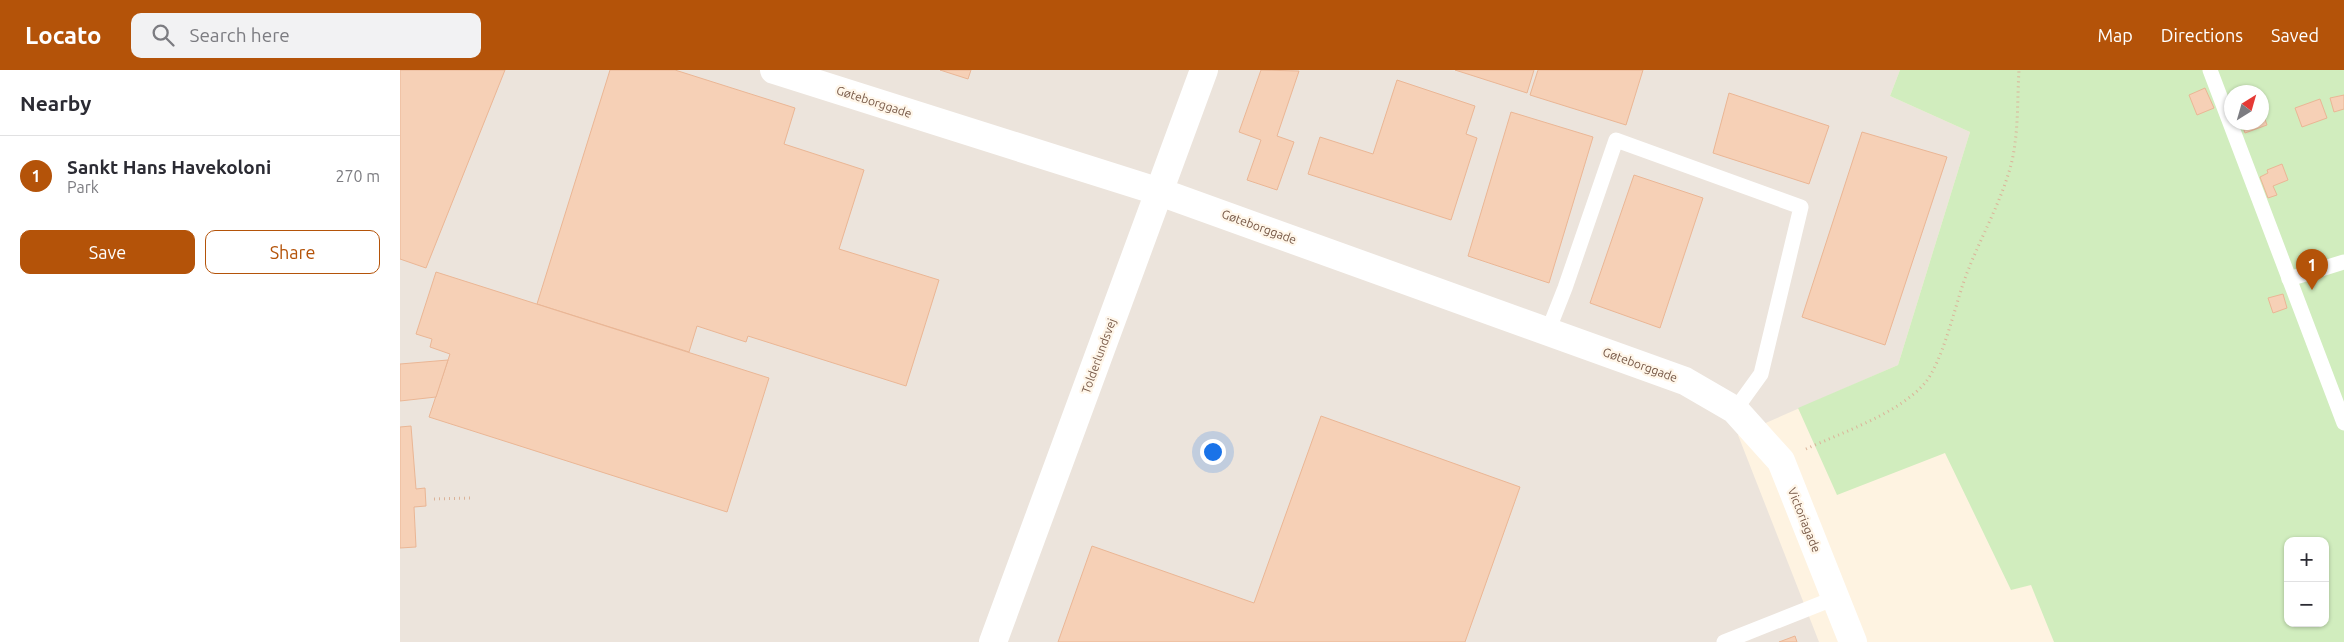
<!DOCTYPE html>
<meta charset="utf-8">
<style>
:root{--surface:#fff;--page:#f2f2f3;--text:#2b2b33;--muted:#7c7c81;--line:#e1e1e2;--accent:#b45309}
body{margin:0;font-family:Ubuntu,sans-serif;background:var(--page);color:var(--text)}
.controls{position:absolute;right:15px;bottom:15px;display:grid;overflow:hidden;border-radius:10px;box-shadow:0 1px 4px #0004}
.controls button{width:45px;height:45px;display:grid;place-items:center;padding:0;border:0;border-bottom:1px solid var(--line);background:var(--surface);color:var(--text);font:25px sans-serif}
.compass{position:absolute;left:1824px;top:15px;width:45px;height:45px;border-radius:50%;background:var(--surface);box-shadow:0 1px 4px #0004;rotate:37deg}
.you{position:absolute;left:812px;top:381px;width:18px;height:18px;margin:-12px;border:4px solid #fff;border-radius:50%;background:#1a73e8;box-shadow:0 0 0 8px #1a73e833}
.badge{display:grid;place-items:center;width:32px;height:32px;border-radius:50%;background:var(--accent);color:#fff;font-size:16px;font-weight:700}
.pin{position:absolute;translate:-50% -41px;filter:drop-shadow(0 1px 2px #0008)}
.pin::after{content:'';position:absolute;top:26px;width:18px;height:15px;background:inherit;clip-path:polygon(0 0,100% 0,50% 100%)}
.list{margin:0;padding:0;list-style:none}
h2{display:flex;justify-content:space-between;align-items:center;height:65px;margin:0;padding:0 20px;font-size:21px}
h2 small{font-size:16px;font-weight:400;color:var(--muted)}
.list li{display:grid;grid-template-columns:32px 1fr auto;gap:15px;align-items:center;box-sizing:border-box;height:80px;padding:0 20px;border-top:1px solid var(--line)}
.list b{display:block;font-size:19px;white-space:nowrap}
.list p{margin:0;font-size:16px;white-space:nowrap;color:var(--muted)}
.list em{font-size:16px;font-style:normal;color:var(--muted)}
.actions{display:flex;gap:10px;padding:15px 20px}
.actions a{flex:1;padding:11px 0;border:1px solid var(--accent);border-radius:10px;text-align:center;font-size:18px;color:var(--accent)}
.actions .main{background:var(--accent);color:#fff}
.icon{flex:none;width:28px;height:28px;fill:none;stroke:currentColor;stroke-width:2;stroke-linecap:round;stroke-linejoin:round}
.map{position:relative;flex:none;width:1944px;height:572px;overflow:hidden}
header{display:flex;align-items:center;gap:30px;box-sizing:border-box;height:70px;padding:0 25px;background:var(--accent);color:#fff}
header strong{font-size:24px}
nav{display:flex;gap:28px;margin-inline-start:auto;font-size:18px}
.search{width:350px;height:45px;background:var(--page);display:flex;align-items:center;gap:12px;box-sizing:border-box;padding:0 18px;border-radius:10px;color:var(--muted);font-size:19px}
main{display:flex}
aside{flex:1;background:var(--surface)}
.map>svg:first-child{display:block}
.industrial{fill:#ece4dc}
.green{fill:#d1edbe;fill-rule:evenodd}
.building{fill:#f6d0b6;stroke:#eab695}
.lines{fill:none;stroke-linecap:round;stroke-linejoin:round}
.path{stroke:#dbb399;stroke-width:3;stroke-dasharray:1 4;stroke-linecap:butt}
.lane{stroke:#fff;stroke-width:15}
.street{stroke:#fff;stroke-width:28}
.secondary{stroke:#fff;stroke-width:28}
.labels{text-anchor:middle;stroke-width:4.5;stroke-linejoin:round;paint-order:stroke}
.street-label{font-size:12px;fill:#775846;stroke:#fff6e9}
</style>
<header>
<strong>Locato</strong>
<div class="search"><svg class="icon" aria-label="search" viewBox="0 0 24 24"><circle cx="10" cy="10" r="6"/><path d="M15 15l6 6"/></svg>Search here</div>
<nav><a>Map</a><a>Directions</a><a>Saved</a></nav>
</header>
<main>
<aside>
<h2>Nearby<small></small></h2>
<ul class="list">
<li><span class="badge">1</span><div><b>Sankt Hans Havekoloni</b><p>Park</p></div><em>270 m</em></li>
</ul>
<div class="actions"><a class="main">Save</a><a>Share</a></div>
</aside>
<div class="map">
<svg width="1944" height="572" viewBox="0 0 1944 572">
<rect width="100%" height="100%" fill="#fef3e1"/>
<path class="industrial" d="M 0,0 L 1500,0 L 1490,26 L 1570,62 L 1498,295 L 1338,365 L 1419,572 L 0,572 Z"/>
<path class="green" d="M 1500,0 L 1944,0 L 1944,572 L 1654,572 L 1631,515 L 1611,520 L 1545,383 L 1437,425 L 1398,338 L 1498,295 L 1570,62 L 1490,26 ZM 1832,22 L 1862,22 L 1862,52 L 1832,52 ZM 1888,471 L 1925,471 L 1925,553 L 1888,553 Z"/>
<g class="building">
<path d="M 0,0 L 105,0 L 26,198 L 0,189 Z"/>
<path d="M 210,0 L 275,0 L 395,38 L 384,74 L 464,100 L 439,179 L 539,210 L 506,316 L 348,266 L 346,272 L 297,256 L 289,282 L 137,234 Z"/>
<path d="M 540,0 L 571,0 L 568,9 Z"/>
<path d="M 861,0 L 899,1 L 877,66 L 894,72 L 877,120 L 847,110 L 861,70 L 839,62 Z"/>
<path d="M 1055,0 L 1134,0 L 1127,23 Z"/>
<path d="M 1138,0 L 1243,0 L 1226,55 L 1130,25 Z"/>
<path d="M 997,10 L 1075,36 L 1066,64 L 1077,68 L 1051,150 L 908,104 L 920,67 L 973,84 Z"/>
<path d="M 1805,18 L 1814,38 L 1797,45 L 1789,25 Z"/>
<path d="M 1329,23 L 1429,56 L 1409,114 L 1313,83 Z"/>
<path d="M 1944,25 L 1944,39 L 1934,42 L 1930,28 Z"/>
<path d="M 1920,29 L 1927,48 L 1902,57 L 1895,38 Z"/>
<path d="M 1862,41 L 1867,55 L 1845,63 L 1841,52 L 1862,52 Z"/>
<path d="M 1111,42 L 1193,67 L 1149,213 L 1068,186 Z"/>
<path d="M 1462,62 L 1547,87 L 1485,275 L 1402,247 Z"/>
<path d="M 1882,94 L 1888,110 L 1873,116 L 1877,125 L 1868,128 L 1860,107 L 1868,103 L 1867,100 Z"/>
<path d="M 1234,105 L 1303,128 L 1260,258 L 1190,233 Z"/>
<path d="M 36,202 L 369,308 L 327,442 L 29,347 L 50,284 L 30,277 L 32,269 L 16,264 Z"/>
<path d="M 1883,224 L 1887,238 L 1873,243 L 1868,228 Z"/>
<path d="M 48,290 L 36,327 L 0,331 L 0,294 Z"/>
<path d="M 921,346 L 1120,417 L 1065,572 L 658,572 L 692,476 L 854,533 Z"/>
<path d="M 11,356 L 16,419 L 25,418 L 26,436 L 14,437 L 16,477 L 0,478 L 0,357 Z"/>
<path d="M 1395,566 L 1397,572 L 1379,572 Z"/>
</g>
<g class="lines">
<g class="path">
<path d="M 1406,379 C 1443,362 1498,344 1525,313 C 1542,292 1554,241 1563,214 C 1576,176 1597,141 1609,102 C 1619,70 1617,33 1619,0"/>
<path d="M 34,429 L 73,428"/>
</g>
<g class="lane">
<path d="M 1810,0 L 1944,353"/>
<path d="M 1889,209 L 1944,192"/>
<path d="M 1148,261 L 1165,218 L 1216,70 L 1401,137 L 1361,304 L 1335,340"/>
<path d="M 1324,572 L 1435,528"/>
</g>
<path class="street" d="M 374,0 L 760,122 L 1285,311 L 1335,340 L 1381,391 L 1453,572"/>
<path class="secondary" d="M 593,572 L 804,0"/>
</g>
<g class="labels">
<g class="street-label">
<text transform="translate(474 32) rotate(18)" y="4">Gøteborggade</text>
<text transform="translate(859 157) rotate(20)" y="4">Gøteborggade</text>
<text transform="translate(699 286) rotate(-70)" y="4">Tolderlundsvej</text>
<text transform="translate(1240 295) rotate(20)" y="4">Gøteborggade</text>
<text transform="translate(1404 450) rotate(68)" y="4">Victoriagade</text>
</g>
</g>
</svg>
<div class="controls">
<button>+</button>
<button>−</button>
</div>
<svg class="compass" viewBox="-18 -18 36 36"><path d="M0-13l5 13h-10z" fill="#e53935"/><path d="M0 13l5-13h-10z" fill="#7c7c81"/></svg>
<div class="you"></div>
<div class="pin badge" style="left:1912px;top:220px">1</div>
</div>
</main>
